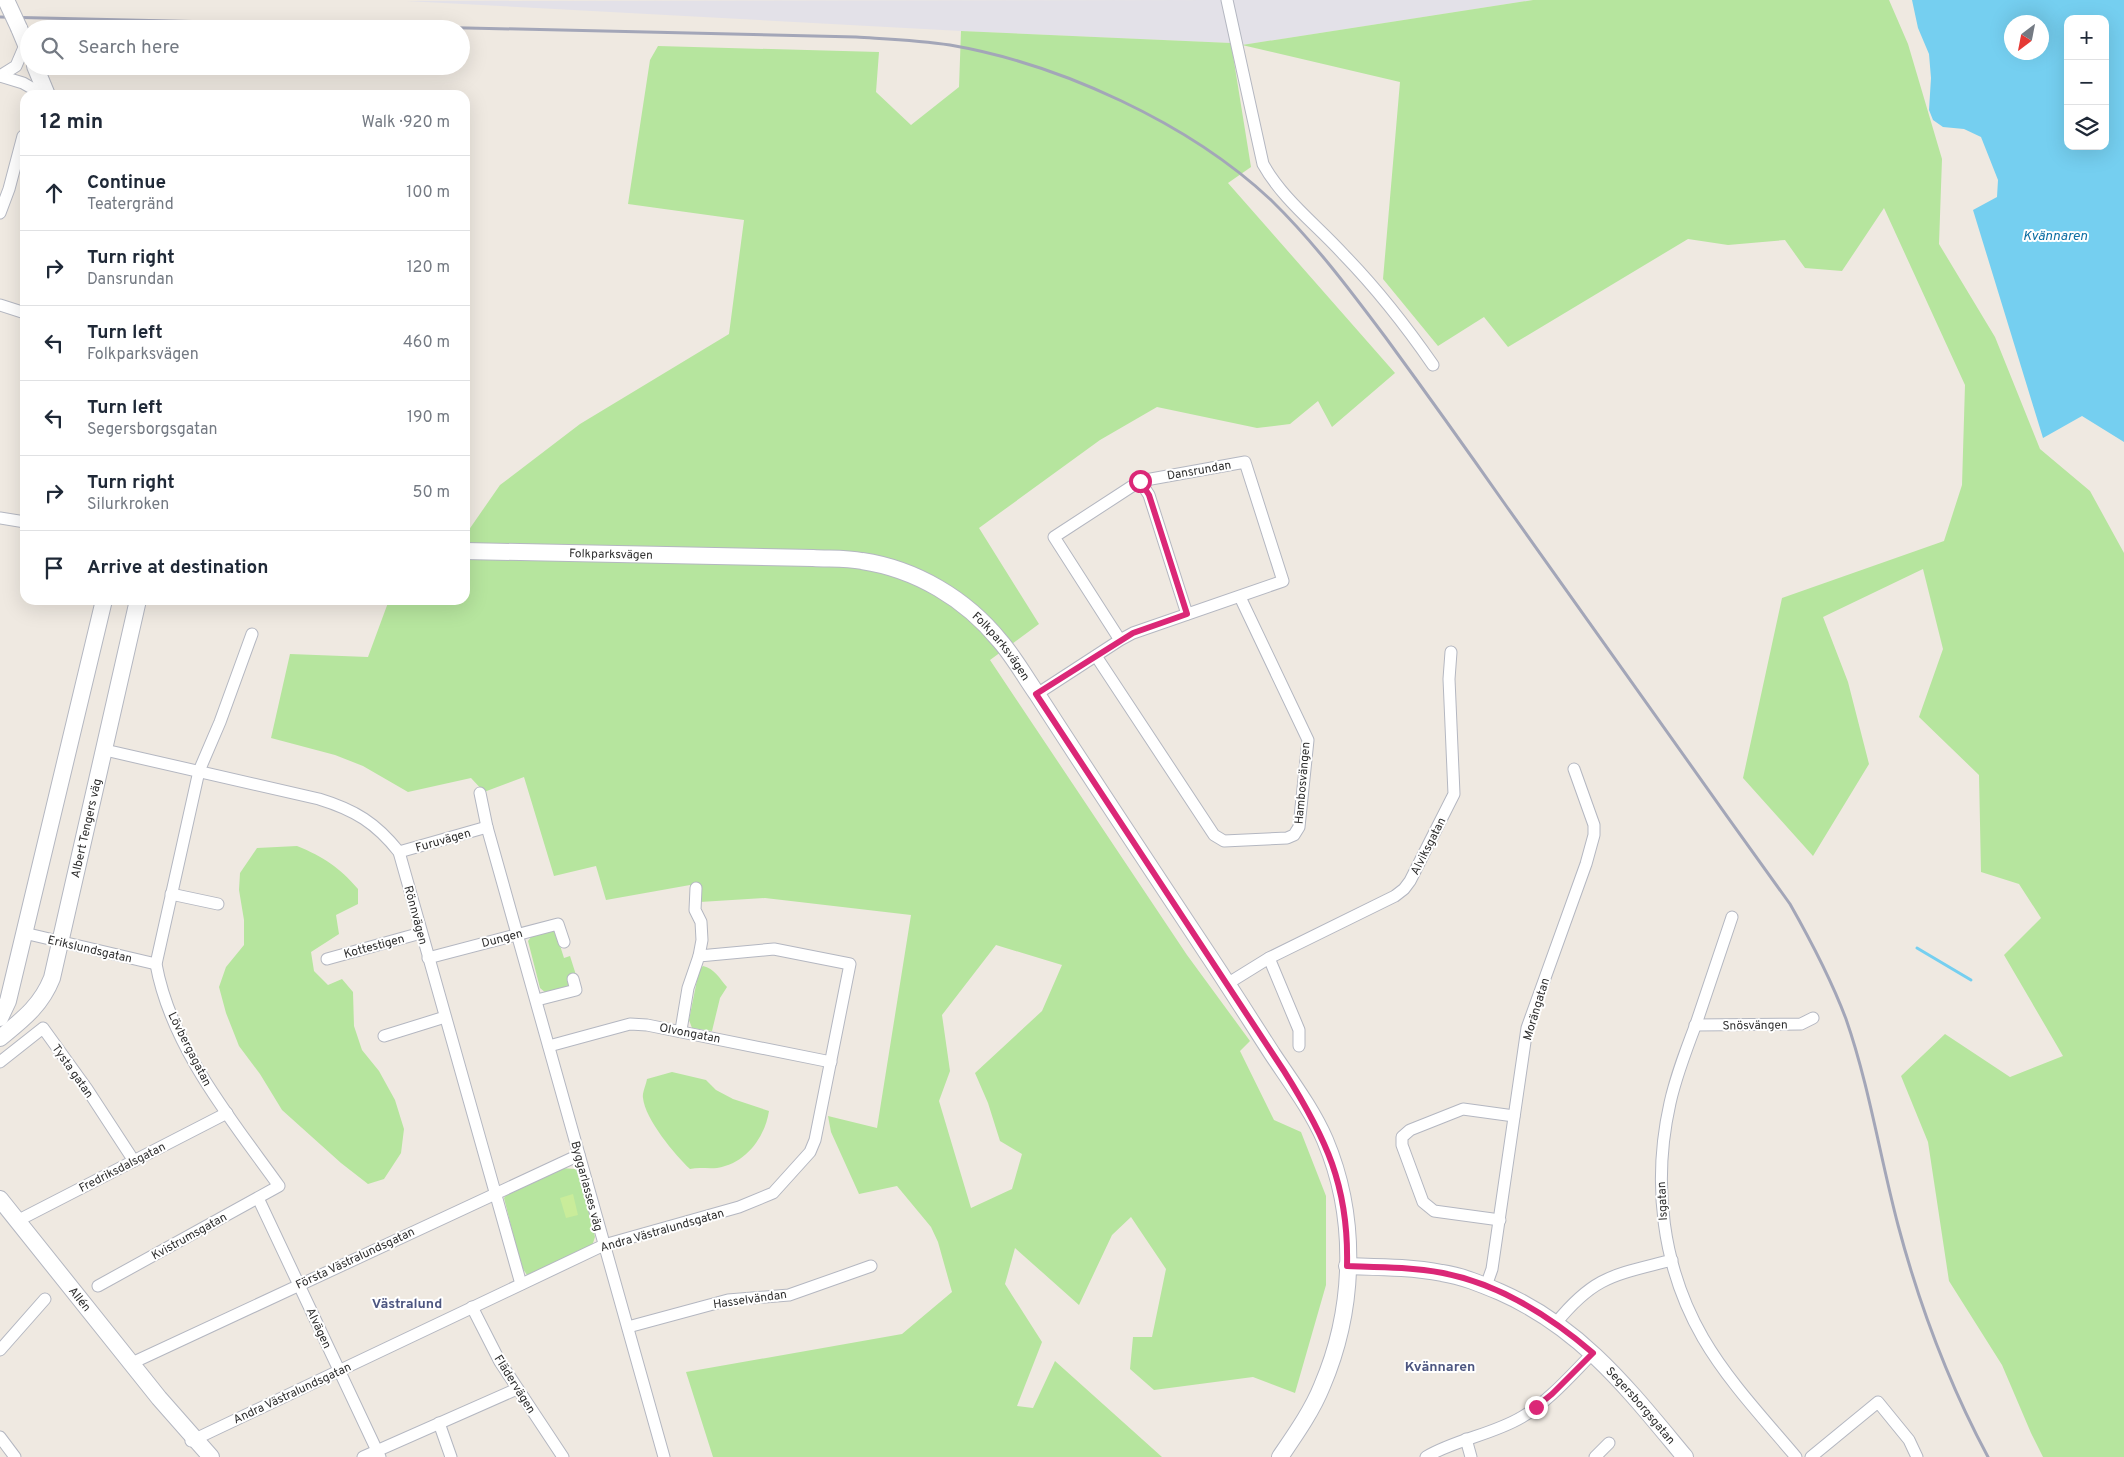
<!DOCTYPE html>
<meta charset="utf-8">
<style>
:root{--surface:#fff;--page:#f2f2f3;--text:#1f2937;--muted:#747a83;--line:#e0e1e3}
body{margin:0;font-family:Overpass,sans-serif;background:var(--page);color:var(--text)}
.controls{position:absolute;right:15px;top:15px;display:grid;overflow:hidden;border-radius:10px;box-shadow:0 5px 20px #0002}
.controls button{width:45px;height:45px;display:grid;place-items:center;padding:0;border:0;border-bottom:1px solid var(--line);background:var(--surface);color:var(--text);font:25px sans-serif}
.compass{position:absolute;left:2004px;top:15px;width:45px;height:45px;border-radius:50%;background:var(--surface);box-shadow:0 5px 20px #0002;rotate:212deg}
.stop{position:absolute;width:15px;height:15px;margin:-11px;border:4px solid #db2777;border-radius:50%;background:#fff}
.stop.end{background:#db2777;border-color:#fff;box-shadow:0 1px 5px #0008}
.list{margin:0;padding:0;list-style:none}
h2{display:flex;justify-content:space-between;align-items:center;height:65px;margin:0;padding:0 20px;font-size:21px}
h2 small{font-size:16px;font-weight:400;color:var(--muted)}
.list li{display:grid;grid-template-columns:32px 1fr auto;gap:15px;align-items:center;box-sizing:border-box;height:75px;padding:0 20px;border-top:1px solid var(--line)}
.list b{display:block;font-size:19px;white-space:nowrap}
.list p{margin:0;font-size:16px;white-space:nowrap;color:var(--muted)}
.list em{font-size:16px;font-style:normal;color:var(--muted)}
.icon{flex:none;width:28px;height:28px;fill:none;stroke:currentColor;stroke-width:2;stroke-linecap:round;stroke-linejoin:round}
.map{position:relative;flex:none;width:2124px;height:1457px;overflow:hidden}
.search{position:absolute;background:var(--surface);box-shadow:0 5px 20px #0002;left:20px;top:20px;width:450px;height:55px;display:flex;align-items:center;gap:12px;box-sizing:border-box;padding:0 18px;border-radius:28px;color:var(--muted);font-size:19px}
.panel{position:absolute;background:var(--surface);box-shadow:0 5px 20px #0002;left:20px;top:90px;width:450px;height:515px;border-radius:15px}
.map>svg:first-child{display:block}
.industrial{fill:#e3e1e8}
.green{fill:#b6e59e;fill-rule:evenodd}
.pitch{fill:#c9ec9a}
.water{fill:#75cff0;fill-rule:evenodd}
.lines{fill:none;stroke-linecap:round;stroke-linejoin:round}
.stream{stroke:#75cff0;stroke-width:3}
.street-casing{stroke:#b4b7c1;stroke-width:13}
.secondary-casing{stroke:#b4b7c1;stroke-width:18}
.street{stroke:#fff;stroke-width:11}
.secondary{stroke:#fff;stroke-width:16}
.rail{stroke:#a3a6b8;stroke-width:3}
.secondary-bridge-casing{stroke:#b4b7c1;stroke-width:18;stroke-linecap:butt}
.secondary-bridge{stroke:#fff;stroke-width:16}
.route{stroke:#db2777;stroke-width:6}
.labels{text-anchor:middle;stroke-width:4;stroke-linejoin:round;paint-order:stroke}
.street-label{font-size:12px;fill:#2e2e2e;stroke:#fff}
.water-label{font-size:14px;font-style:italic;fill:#0d6fa3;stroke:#fff}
.neighbourhood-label{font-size:14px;font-weight:bold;fill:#4d5680;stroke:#fff}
</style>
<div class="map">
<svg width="2124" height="1457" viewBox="0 0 2124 1457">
<rect width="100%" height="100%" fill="#efe9e1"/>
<g class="industrial">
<path d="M 1222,0 L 1231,43 L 961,31 L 406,1 Z"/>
<path d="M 1233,0 L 1533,0 L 1242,45 Z"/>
</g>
<g class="green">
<path d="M 1533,0 L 1889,0 L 1908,44 L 1942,159 L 1939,244 L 1995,337 L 2040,449 L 2090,491 L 2124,553 L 2124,1457 L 2043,1457 L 2031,1433 L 2002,1365 L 1949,1281 L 1928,1142 L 1901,1076 L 1945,1034 L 2010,1077 L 2063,1056 L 2004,955 L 2041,918 L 2019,884 L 1981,872 L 1979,775 L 1919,717 L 1943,649 L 1923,569 L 1823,617 L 1848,682 L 1869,764 L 1813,856 L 1743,778 L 1782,598 L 1944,541 L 1962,485 L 1965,385 L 1884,208 L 1842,271 L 1805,268 L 1785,240 L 1728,245 L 1688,239 L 1508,347 L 1484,317 L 1438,346 L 1383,279 L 1400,82 L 1242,45 Z"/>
<path d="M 961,31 L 1231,43 L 1251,167 L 1228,183 L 1395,373 L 1332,427 L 1318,401 L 1290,424 L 1257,428 L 1157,407 L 1100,440 L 979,528 L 1039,624 L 990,660 L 1187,955 L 1250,1041 L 1240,1051 L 1274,1120 L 1301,1132 L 1326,1196 L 1326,1285 L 1295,1393 L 1253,1377 L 1154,1390 L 1130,1369 L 1133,1337 L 1152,1337 L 1166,1269 L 1131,1217 L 1112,1235 L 1079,1305 L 1015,1248 L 1005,1284 L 1042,1342 L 1017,1406 L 1033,1408 L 1055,1361 L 1162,1457 L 713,1457 L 686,1372 L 902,1334 L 952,1292 L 938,1242 L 931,1227 L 897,1186 L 859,1194 L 831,1132 L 828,1116 L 877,1128 L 911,915 L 765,898 L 700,902 L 690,885 L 606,900 L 596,866 L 554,876 L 524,777 L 484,792 L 471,778 L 408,792 L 363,766 L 335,755 L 271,738 L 290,654 L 368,657 L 389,600 L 465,600 L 466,534 L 500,485 L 580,424 L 729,334 L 744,220 L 628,204 L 650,60 L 658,46 L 879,52 L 876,92 L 911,125 L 959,87 ZM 996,945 L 1062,965 L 1042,1011 L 975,1073 L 988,1103 L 1000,1141 L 1022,1154 L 1012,1189 L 971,1208 L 939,1101 L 950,1071 L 942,1015 Z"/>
<path d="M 297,846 C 324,857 339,867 358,889 L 358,904 L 336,915 L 339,934 L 311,952 L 314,971 L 328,985 L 342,979 L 353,992 L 354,1026 L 362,1050 L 379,1071 L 395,1100 L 404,1129 L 401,1153 L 384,1179 L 368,1184 L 341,1163 L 282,1110 L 260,1074 L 239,1046 L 226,1013 L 219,987 L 226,967 L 244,945 L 244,920 L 239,890 L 240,873 L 257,848 Z"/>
<path d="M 555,930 L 564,958 L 570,956 L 576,975 L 570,986 L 546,993 L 540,988 L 528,941 L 531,937 Z"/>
<path d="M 703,966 C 714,968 720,979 727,987 L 720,998 L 712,1031 L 692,1028 L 689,1020 L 699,970 Z"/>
<path d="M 672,1072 L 706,1080 L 716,1090 L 733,1099 L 769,1111 C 765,1137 746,1164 717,1168 C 708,1169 699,1167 690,1169 C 675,1155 645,1119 643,1098 C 642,1093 646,1085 647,1079 Z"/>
<path d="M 561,1168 L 575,1169 L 580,1173 L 595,1237 L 592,1246 L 527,1275 L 521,1266 L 504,1198 L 507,1194 Z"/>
</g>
<path class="pitch" d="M 573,1194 L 578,1215 L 566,1218 L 560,1198 Z"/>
<path class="water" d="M 1912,0 L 2124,0 L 2124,442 L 2082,416 L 2043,438 L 1973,210 L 1997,197 L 1998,180 L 1981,137 L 1964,129 L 1943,127 L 1933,120 L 1929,110 L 1931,78 L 1929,54 L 1918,28 ZM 2068,19 L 2105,19 L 2105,146 L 2068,146 ZM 2012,22 L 2042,22 L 2042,52 L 2012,52 Z"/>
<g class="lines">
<path class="stream" d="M 1917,948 L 1971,980"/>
<g class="street-casing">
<g id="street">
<path d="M 1227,0 L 1263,164 C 1283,200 1317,225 1344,255 C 1377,289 1406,326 1433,365"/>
<path d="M 0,76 L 23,83 L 44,95"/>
<path d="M 0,76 L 16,66 L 25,45"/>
<path d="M 0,213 L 9,189 L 23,136"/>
<path d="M 0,305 L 25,313"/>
<path d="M 1140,481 L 1149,495 L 1187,614"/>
<path d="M 0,518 L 25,522"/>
<path d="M 1096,656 L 1214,835 L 1224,841 L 1287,838 L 1294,835 L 1299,827 L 1308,740 L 1240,597"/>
<path d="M 1037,694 L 1120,640 L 1054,537 L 1140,481 L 1245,462 L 1283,581 L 1133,633 L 1120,640"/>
<path d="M 105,750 L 319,799 C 355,810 376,823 399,852 L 521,1284"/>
<path d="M 480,793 L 487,827 L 664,1457"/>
<path d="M 399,852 L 487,827"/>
<path d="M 696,888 L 695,910 L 701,922 L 702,940 L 699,956"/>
<path d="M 171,894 L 218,904"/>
<path d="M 1732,917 C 1720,953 1708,989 1696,1024 C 1686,1050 1676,1076 1670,1103 C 1652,1183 1662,1267 1703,1338 C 1728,1381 1764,1419 1796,1457"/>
<path d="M 24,933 L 156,964"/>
<path d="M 428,958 L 558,924 L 564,942"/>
<path d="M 1269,958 L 1299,1030 L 1299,1046"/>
<path d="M 327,959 L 421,933"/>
<path d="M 1227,984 L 1269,958 L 1395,896 L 1404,889 L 1410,881 L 1454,794 L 1449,679 L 1451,652"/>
<path d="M 537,1000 L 576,990 L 573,979"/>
<path d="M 1695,1025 L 1801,1024 L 1813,1018"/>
<path d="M 384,1036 L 445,1017"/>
<path d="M 549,1046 L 630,1024 L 647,1025 L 831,1062"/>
<path d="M 0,1062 L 43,1028 L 87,1089 L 134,1161"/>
<path d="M 258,1198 L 380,1457"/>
<path d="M 1500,1220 L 1434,1211 L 1423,1202 L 1402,1145 L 1402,1137 L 1410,1130 L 1463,1109 L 1514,1116"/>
<path d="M 17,1221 L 227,1113"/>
<path d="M 98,1286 L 279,1186 C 231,1119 171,1047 156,964 L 199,771 L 220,722 L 252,634"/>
<path d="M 1486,1286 L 1492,1269 L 1527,1028 L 1586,864 L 1594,835 L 1594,825 L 1574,769"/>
<path d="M 472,1307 L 500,1362 L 563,1457"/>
<path d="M 1556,1323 C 1595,1275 1615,1275 1672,1260"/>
<path d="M 628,1327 L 728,1300 L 789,1295 L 871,1266"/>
<path d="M 0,1350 L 45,1299"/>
<path d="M 132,1363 L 579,1155"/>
<path d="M 439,1423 L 451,1457"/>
<path d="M 0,1437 L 15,1457"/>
<path d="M 1466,1439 L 1471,1457"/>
<path d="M 191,1441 L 604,1245 L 739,1207 L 773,1193 L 810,1152 L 815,1140 L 850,964 L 774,949 L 699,956 L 688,988 L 681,1030"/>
<path d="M 363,1457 L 517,1389"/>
<path d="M 1426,1457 C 1456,1439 1492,1435 1522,1417 C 1549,1401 1571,1375 1593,1353"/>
<path d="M 1595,1457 L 1609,1443"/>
<path d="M 1811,1457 L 1878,1402 L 1909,1440 L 1917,1457"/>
</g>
</g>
<g class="secondary-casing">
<g id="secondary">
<path d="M 19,28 L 29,52"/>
<path d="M 35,66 L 47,95"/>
<path id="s1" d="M 465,551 L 813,558 C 829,559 846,558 862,561 C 916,569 966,599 1000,641 C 1014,657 1025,677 1037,694 C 1093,781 1150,867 1207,953 C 1229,986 1251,1021 1273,1055 C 1291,1082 1312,1110 1325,1140 C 1358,1218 1355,1309 1322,1386 C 1312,1411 1295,1435 1280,1457"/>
<path d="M 0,1018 L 8,1001 L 104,600"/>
<path id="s2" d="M 0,1038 C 22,1020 41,1006 52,978 L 138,600"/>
<path id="s3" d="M 0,1199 L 159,1398 L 211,1457"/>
<path id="s4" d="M 1347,1266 C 1379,1267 1411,1267 1442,1273 C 1462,1276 1481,1284 1500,1292 C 1582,1328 1629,1390 1685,1457"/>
</g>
</g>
<use href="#street" class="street"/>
<use href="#secondary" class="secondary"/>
<path class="rail" d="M 0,17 L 856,37 C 887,39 919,40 950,45 C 1060,64 1189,123 1271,200 C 1314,242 1350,290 1386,338 C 1427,394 1467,450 1507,507 C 1601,639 1695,772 1790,904 C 1811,941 1831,979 1846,1019 C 1869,1085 1880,1157 1898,1225 C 1919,1304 1949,1384 1988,1457"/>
<g class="secondary-bridge-casing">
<path id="secondary-bridge" d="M 6,0 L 19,28"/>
</g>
<use href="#secondary-bridge" class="secondary-bridge"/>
</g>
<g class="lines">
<path class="route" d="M 1140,481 L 1149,495 L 1187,614 L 1133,633 L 1036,694 L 1284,1071 C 1326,1138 1349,1186 1347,1266 C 1379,1267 1411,1267 1443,1273 C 1499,1284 1550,1316 1593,1353 L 1552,1394 L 1536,1407"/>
</g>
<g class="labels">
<g class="street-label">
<text transform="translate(1199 470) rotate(-10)" y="4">Dansrundan</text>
<text dy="4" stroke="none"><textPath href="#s1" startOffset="146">Folkparksvägen</textPath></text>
<text dy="4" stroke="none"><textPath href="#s1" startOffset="565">Folkparksvägen</textPath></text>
<text transform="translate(1302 783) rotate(-85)" y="4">Hambosvängen</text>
<text dy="4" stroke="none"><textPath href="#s2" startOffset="234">Albert Tengers väg</textPath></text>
<text transform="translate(443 840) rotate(-16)" y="4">Furuvägen</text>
<text transform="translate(1428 846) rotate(-63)" y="4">Alviksgatan</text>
<text transform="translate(416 915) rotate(75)" y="4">Rönnvägen</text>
<text transform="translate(502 938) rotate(-15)" y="4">Dungen</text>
<text transform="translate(374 946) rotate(-15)" y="4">Kottestigen</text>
<text transform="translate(90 949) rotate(13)" y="4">Erikslundsgatan</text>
<text transform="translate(1536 1009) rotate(-73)" y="4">Morängatan</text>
<text transform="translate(1755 1025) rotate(-1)" y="4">Snösvängen</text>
<text transform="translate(690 1033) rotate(11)" y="4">Olvongatan</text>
<text transform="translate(190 1049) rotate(63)" y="4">Lövbergagatan</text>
<text transform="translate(73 1071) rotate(55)" y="4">Tysta gatan</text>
<text transform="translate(122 1167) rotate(-27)" y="4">Fredriksdalsgatan</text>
<text transform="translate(587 1186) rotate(75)" y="4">Byggarlasses väg</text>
<text transform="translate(1662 1201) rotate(-93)" y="4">Isgatan</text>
<text transform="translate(662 1230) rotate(-16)" y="4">Andra Västralundsgatan</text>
<text transform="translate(189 1236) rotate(-29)" y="4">Kvistrumsgatan</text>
<text transform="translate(355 1258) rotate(-25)" y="4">Första Västralundsgatan</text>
<text dy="4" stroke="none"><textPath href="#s3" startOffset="128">Allén</textPath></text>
<text transform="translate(750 1299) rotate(-8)" y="4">Hasselvändan</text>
<text transform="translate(319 1328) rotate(65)" y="4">Alvägen</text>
<text transform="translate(515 1384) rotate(58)" y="4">Flädervägen</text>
<text transform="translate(292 1393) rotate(-25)" y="4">Andra Västralundsgatan</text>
<text dy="4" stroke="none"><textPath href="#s4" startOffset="339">Segersborgsgatan</textPath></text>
</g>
<g class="water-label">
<text x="2055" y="240">Kvännaren</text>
</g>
<g class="neighbourhood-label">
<text x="407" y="1308">Västralund</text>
<text x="1440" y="1371">Kvännaren</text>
</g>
</g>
</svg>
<div class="controls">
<button>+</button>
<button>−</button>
<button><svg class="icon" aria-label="layers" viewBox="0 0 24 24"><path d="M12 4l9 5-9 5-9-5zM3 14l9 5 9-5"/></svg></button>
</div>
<svg class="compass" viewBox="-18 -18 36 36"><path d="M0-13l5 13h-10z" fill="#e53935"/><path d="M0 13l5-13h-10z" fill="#747a83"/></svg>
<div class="stop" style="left:1140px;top:481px"></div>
<div class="stop end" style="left:1536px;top:1407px"></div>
<div class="search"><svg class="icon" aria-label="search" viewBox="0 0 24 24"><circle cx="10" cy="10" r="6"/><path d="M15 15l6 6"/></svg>Search here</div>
<section class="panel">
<h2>12 min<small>Walk · 920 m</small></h2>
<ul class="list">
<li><svg class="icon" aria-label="ahead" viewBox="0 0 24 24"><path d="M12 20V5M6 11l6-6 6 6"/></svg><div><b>Continue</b><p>Teatergränd</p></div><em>100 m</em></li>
<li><svg class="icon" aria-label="right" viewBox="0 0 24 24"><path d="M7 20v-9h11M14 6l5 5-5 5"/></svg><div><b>Turn right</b><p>Dansrundan</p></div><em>120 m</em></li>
<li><svg class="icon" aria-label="left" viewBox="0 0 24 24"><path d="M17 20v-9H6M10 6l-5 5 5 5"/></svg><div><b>Turn left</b><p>Folkparksvägen</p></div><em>460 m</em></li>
<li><svg class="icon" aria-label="left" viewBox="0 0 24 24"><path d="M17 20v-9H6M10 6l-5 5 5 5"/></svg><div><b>Turn left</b><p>Segersborgsgatan</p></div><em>190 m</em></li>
<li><svg class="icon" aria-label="right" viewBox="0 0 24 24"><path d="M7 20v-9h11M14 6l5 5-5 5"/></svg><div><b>Turn right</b><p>Silurkroken</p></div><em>50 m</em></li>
<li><svg class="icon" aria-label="arrive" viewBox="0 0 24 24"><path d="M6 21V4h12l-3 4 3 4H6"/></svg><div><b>Arrive at destination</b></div></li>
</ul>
</section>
</div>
